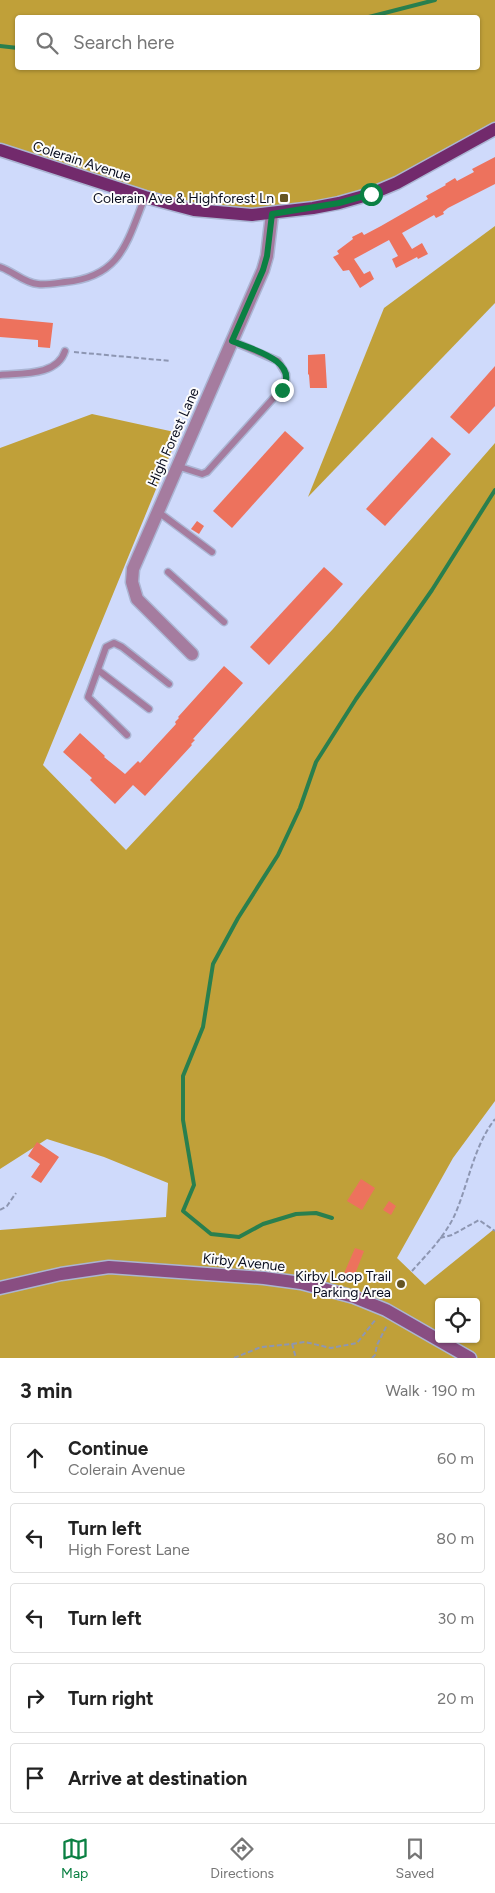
<!DOCTYPE html>
<meta charset="utf-8">
<style>
:root{--surface:#fff;--page:#f2f2f2;--text:#222;--muted:#767676;--line:#e0e0e0;--accent:#0b8043}
body{margin:0;font-family:Figtree,sans-serif;background:var(--page);color:var(--text)}
.controls{position:absolute;right:15px;bottom:15px;display:grid;overflow:hidden;border-radius:5px;box-shadow:0 1px 4px #0004}
.controls button{width:45px;height:45px;display:grid;place-items:center;padding:0;border:0;border-bottom:1px solid var(--line);background:var(--surface);color:var(--text);font:25px sans-serif}
.stop{position:absolute;width:15px;height:15px;margin:-11px;border:4px solid #0b8043;border-radius:50%;background:#fff}
.stop.end{background:#0b8043;border-color:#fff;box-shadow:0 1px 5px #0008}
.list{margin:0;padding:0;list-style:none}
h2{display:flex;justify-content:space-between;align-items:center;height:65px;margin:0;padding:0 20px;font-size:21px}
h2 small{font-size:16px;font-weight:400;color:var(--muted)}
.list li{display:grid;grid-template-columns:32px 1fr auto;gap:15px;align-items:center;box-sizing:border-box;height:70px;margin:0 10px 10px;padding:0 10px;border:1px solid var(--line);border-radius:5px}
.list b{display:block;font-size:19px;white-space:nowrap}
.list p{margin:0;font-size:16px;white-space:nowrap;color:var(--muted)}
.list em{font-size:16px;font-style:normal;color:var(--muted)}
.icon{flex:none;width:28px;height:28px;fill:none;stroke:currentColor;stroke-width:2;stroke-linecap:round;stroke-linejoin:round}
.map{position:relative;flex:none;width:495px;height:1358px;overflow:hidden}
.search{position:absolute;background:var(--surface);box-shadow:0 1px 4px #0004;left:15px;right:15px;top:15px;height:55px;display:flex;align-items:center;gap:12px;box-sizing:border-box;padding:0 18px;border-radius:5px;color:var(--muted);font-size:19px}
.sheet{height:465px;background:var(--surface)}
nav{display:flex;justify-content:space-around;align-items:center;box-sizing:border-box;height:70px;border-top:1px solid var(--line);background:var(--surface);font-size:14px;color:var(--muted)}
nav a{display:grid;justify-items:center;gap:2px}
nav .on{color:var(--accent)}
.map>svg:first-child{display:block}
.forest{fill:#c0a039;fill-rule:evenodd}
.lines{fill:none;stroke-linecap:round;stroke-linejoin:round}
.stream{stroke:#297f4e;stroke-width:4}
.building{fill:#ed725d}
.lane-casing{stroke:#abb5d3;stroke-width:9}
.street-casing{stroke:#abb5d3;stroke-width:15}
.secondary-casing{stroke:#abb5d3;stroke-width:15}
.primary-casing{stroke:#abb5d3;stroke-width:15}
.path{stroke:#8d96b2;stroke-width:2;stroke-dasharray:5 2.5;stroke-linecap:butt}
.lane{stroke:#a57c9f;stroke-width:6}
.street{stroke:#a57c9f;stroke-width:12}
.secondary{stroke:#894e82;stroke-width:12}
.primary{stroke:#722a6c;stroke-width:12}
.route{stroke:#0b8043;stroke-width:6}
.poi-dot{fill:#665523;stroke:#fcfcfc;stroke-width:2}
.labels{text-anchor:middle;stroke-width:4;stroke-linejoin:round;paint-order:stroke}
.street-label{font-size:14px;fill:#080c1e;stroke:#fcfcfc}
.poi-label{font-size:14px;fill:#080c1e;stroke:#fcfcfc;text-anchor:end}
</style>
<div class="map">
<svg width="495" height="1358" viewBox="0 0 495 1358">
<rect width="100%" height="100%" fill="#cfdafb"/>
<g class="forest">
<path d="M 0,0 L 495,0 L 495,129 L 397,183 L 313,208 L 194,210 L 0,150 ZM 18,18 L 478,18 L 478,68 L 18,68 Z"/>
<path d="M 495,226 L 495,303 L 308,497 L 384,308 Z"/>
<path d="M 92,414 L 179,433 L 43,765 L 126,850 L 333,629 L 495,443 L 495,1101 L 453,1158 L 397,1258 L 425,1285 L 493,1230 L 495,1230 L 495,1358 L 0,1358 L 0,1230 L 166,1217 L 168,1183 L 104,1157 L 47,1139 L 0,1169 L 0,448 ZM 439,1302 L 476,1302 L 476,1339 L 439,1339 Z"/>
</g>
<g class="lines">
<g class="stream">
<path d="M 365,18 L 435,0"/>
<path d="M 0,46 L 18,48"/>
<path d="M 332,1218 L 316,1213 L 296,1214 L 263,1224 L 239,1237 L 211,1234 L 183,1211 L 194,1185 L 183,1120 L 183,1076 L 203,1027 L 213,964 L 238,918 L 278,855 L 300,808 L 316,762 L 356,699 L 432,590 L 495,490"/>
</g>
</g>
<g class="building">
<path d="M 495,157 L 495,184 L 448,208 L 443,212 L 444,214 L 436,218 L 434,215 L 402,233 L 412,249 L 422,243 L 428,254 L 418,259 L 417,257 L 396,268 L 392,259 L 398,256 L 389,240 L 354,259 L 364,274 L 370,271 L 374,279 L 360,288 L 349,270 L 343,271 L 333,257 L 339,254 L 337,251 L 353,239 L 352,237 L 362,232 L 364,235 L 381,226 L 428,199 L 426,196 L 446,185 L 445,184 L 455,178 L 457,181 L 474,172 L 472,169 Z"/>
<path d="M 0,318 L 53,323 L 50,348 L 38,347 L 38,340 L 0,337 Z"/>
<path d="M 325,354 L 327,388 L 310,388 L 309,375 L 308,374 L 308,355 Z"/>
<path d="M 495,366 L 495,406 L 469,434 L 450,417 Z"/>
<path d="M 285,431 L 304,448 L 232,528 L 213,511 Z"/>
<path d="M 432,437 L 451,454 L 385,526 L 366,509 Z"/>
<path d="M 197,521 L 204,526 L 199,534 L 191,529 Z"/>
<path d="M 324,567 L 343,584 L 269,665 L 250,647 Z"/>
<path d="M 224,666 L 243,683 L 193,739 L 195,740 L 191,744 L 192,745 L 145,796 L 133,785 L 115,804 L 90,780 L 92,778 L 63,752 L 80,733 L 105,756 L 104,757 L 125,774 L 138,761 L 140,763 L 176,724 L 175,722 L 179,718 L 178,717 Z"/>
<path d="M 37,1142 L 59,1157 L 41,1183 L 31,1177 L 40,1164 L 28,1156 Z"/>
<path d="M 361,1179 L 375,1188 L 362,1210 L 347,1201 Z"/>
<path d="M 389,1201 L 396,1206 L 391,1215 L 383,1210 Z"/>
<path d="M 355,1248 L 364,1251 L 352,1282 L 342,1278 Z"/>
</g>
<g class="lines">
<g class="lane-casing">
<g id="lane">
<path d="M 0,267 C 13,271 24,283 38,284 C 46,285 57,283 65,282 C 121,277 127,242 145,197"/>
<path d="M 0,375 C 22,373 57,376 65,351"/>
<path d="M 177,466 L 202,474 L 207,472 L 286,384 L 286,374 L 278,361 L 232,341"/>
<path d="M 157,511 L 212,552"/>
<path d="M 168,572 L 224,622"/>
<path d="M 98,670 L 149,709"/>
<path d="M 127,735 L 88,697 L 106,647 L 114,643 L 122,647 L 169,684"/>
</g>
</g>
<g class="street-casing">
<path id="street" d="M 192,654 L 137,599 L 132,582 L 133,569 L 263,270 L 267,256 L 272,214"/>
</g>
<g class="secondary-casing">
<path id="secondary" d="M 0,1288 L 61,1274 L 109,1267 L 264,1278 L 301,1283 L 354,1297 L 386,1310 L 470,1358"/>
</g>
<g class="primary-casing">
<path id="primary" d="M 0,150 L 145,197 L 194,210 L 252,215 L 313,208 L 339,203 L 371,194 L 397,183 L 495,129"/>
</g>
<g class="path">
<path d="M 74,352 L 171,361"/>
<path d="M 0,1210 L 7,1206 L 16,1193"/>
<path d="M 440,1238 L 452,1235 L 479,1220 L 495,1231"/>
<path d="M 412,1271 C 428,1253 447,1234 456,1212 C 469,1181 474,1146 495,1119"/>
<path d="M 292,1344 L 305,1342 L 331,1348 L 357,1343 L 376,1319"/>
<path d="M 234,1358 L 261,1347 L 292,1344 L 296,1358"/>
<path d="M 372,1358 L 375,1355 L 377,1345 L 387,1325"/>
</g>
<use href="#lane" class="lane"/>
<use href="#street" class="street"/>
<use href="#secondary" class="secondary"/>
<use href="#primary" class="primary"/>
</g>
<g class="lines">
<path class="route" d="M 282,390 C 301,361 251,349 232,341 L 263,270 L 267,256 L 272,214 L 339,203 L 371,194"/>
</g>
<g class="poi-dot">
<rect x="279" y="193" width="10" height="10" rx="2.5"/>
<circle cx="401" cy="1284" r="5"/>
</g>
<g class="labels">
<g class="street-label">
<text transform="translate(82 161) rotate(18)" y="5">Colerain Avenue</text>
<text transform="translate(173 437) rotate(-66)" y="5">High Forest Lane</text>
<text transform="translate(244 1262) rotate(6)" y="5">Kirby Avenue</text>
</g>
<g class="poi-label">
<text x="274" y="203">Colerain Ave &amp; Highforest Ln</text>
<text x="391" y="1281">Kirby Loop Trail<tspan x="391" dy="16">Parking Area</tspan></text>
</g>
</g>
</svg>
<div class="controls">
<button><svg class="icon" aria-label="locate" viewBox="0 0 24 24"><circle cx="12" cy="12" r="6"/><path d="M12 2v4M12 18v4M2 12h4M18 12h4"/></svg></button>
</div>
<div class="stop" style="left:371px;top:194px"></div>
<div class="stop end" style="left:282px;top:390px"></div>
<div class="search"><svg class="icon" aria-label="search" viewBox="0 0 24 24"><circle cx="10" cy="10" r="6"/><path d="M15 15l6 6"/></svg>Search here</div>
</div>
<section class="sheet">
<h2>3 min<small>Walk · 190 m</small></h2>
<ul class="list">
<li><svg class="icon" aria-label="ahead" viewBox="0 0 24 24"><path d="M12 20V5M6 11l6-6 6 6"/></svg><div><b>Continue</b><p>Colerain Avenue</p></div><em>60 m</em></li>
<li><svg class="icon" aria-label="left" viewBox="0 0 24 24"><path d="M17 20v-9H6M10 6l-5 5 5 5"/></svg><div><b>Turn left</b><p>High Forest Lane</p></div><em>80 m</em></li>
<li><svg class="icon" aria-label="left" viewBox="0 0 24 24"><path d="M17 20v-9H6M10 6l-5 5 5 5"/></svg><div><b>Turn left</b></div><em>30 m</em></li>
<li><svg class="icon" aria-label="right" viewBox="0 0 24 24"><path d="M7 20v-9h11M14 6l5 5-5 5"/></svg><div><b>Turn right</b></div><em>20 m</em></li>
<li><svg class="icon" aria-label="arrive" viewBox="0 0 24 24"><path d="M6 21V4h12l-3 4 3 4H6"/></svg><div><b>Arrive at destination</b></div></li>
</ul>
</section>
<nav>
<a class="on"><svg class="icon" aria-label="map" viewBox="0 0 24 24"><path d="M3 6l6-2 6 2 6-2v14l-6 2-6-2-6 2zM9 4v14M15 6v14"/></svg>Map</a>
<a><svg class="icon" aria-label="directions" viewBox="0 0 24 24"><path d="M12 3l9 9-9 9-9-9zM9 14v-3h6M13 9l2 2-2 2"/></svg>Directions</a>
<a><svg class="icon" aria-label="saved" viewBox="0 0 24 24"><path d="M7 4h10v16l-5-4-5 4z"/></svg>Saved</a>
</nav>
